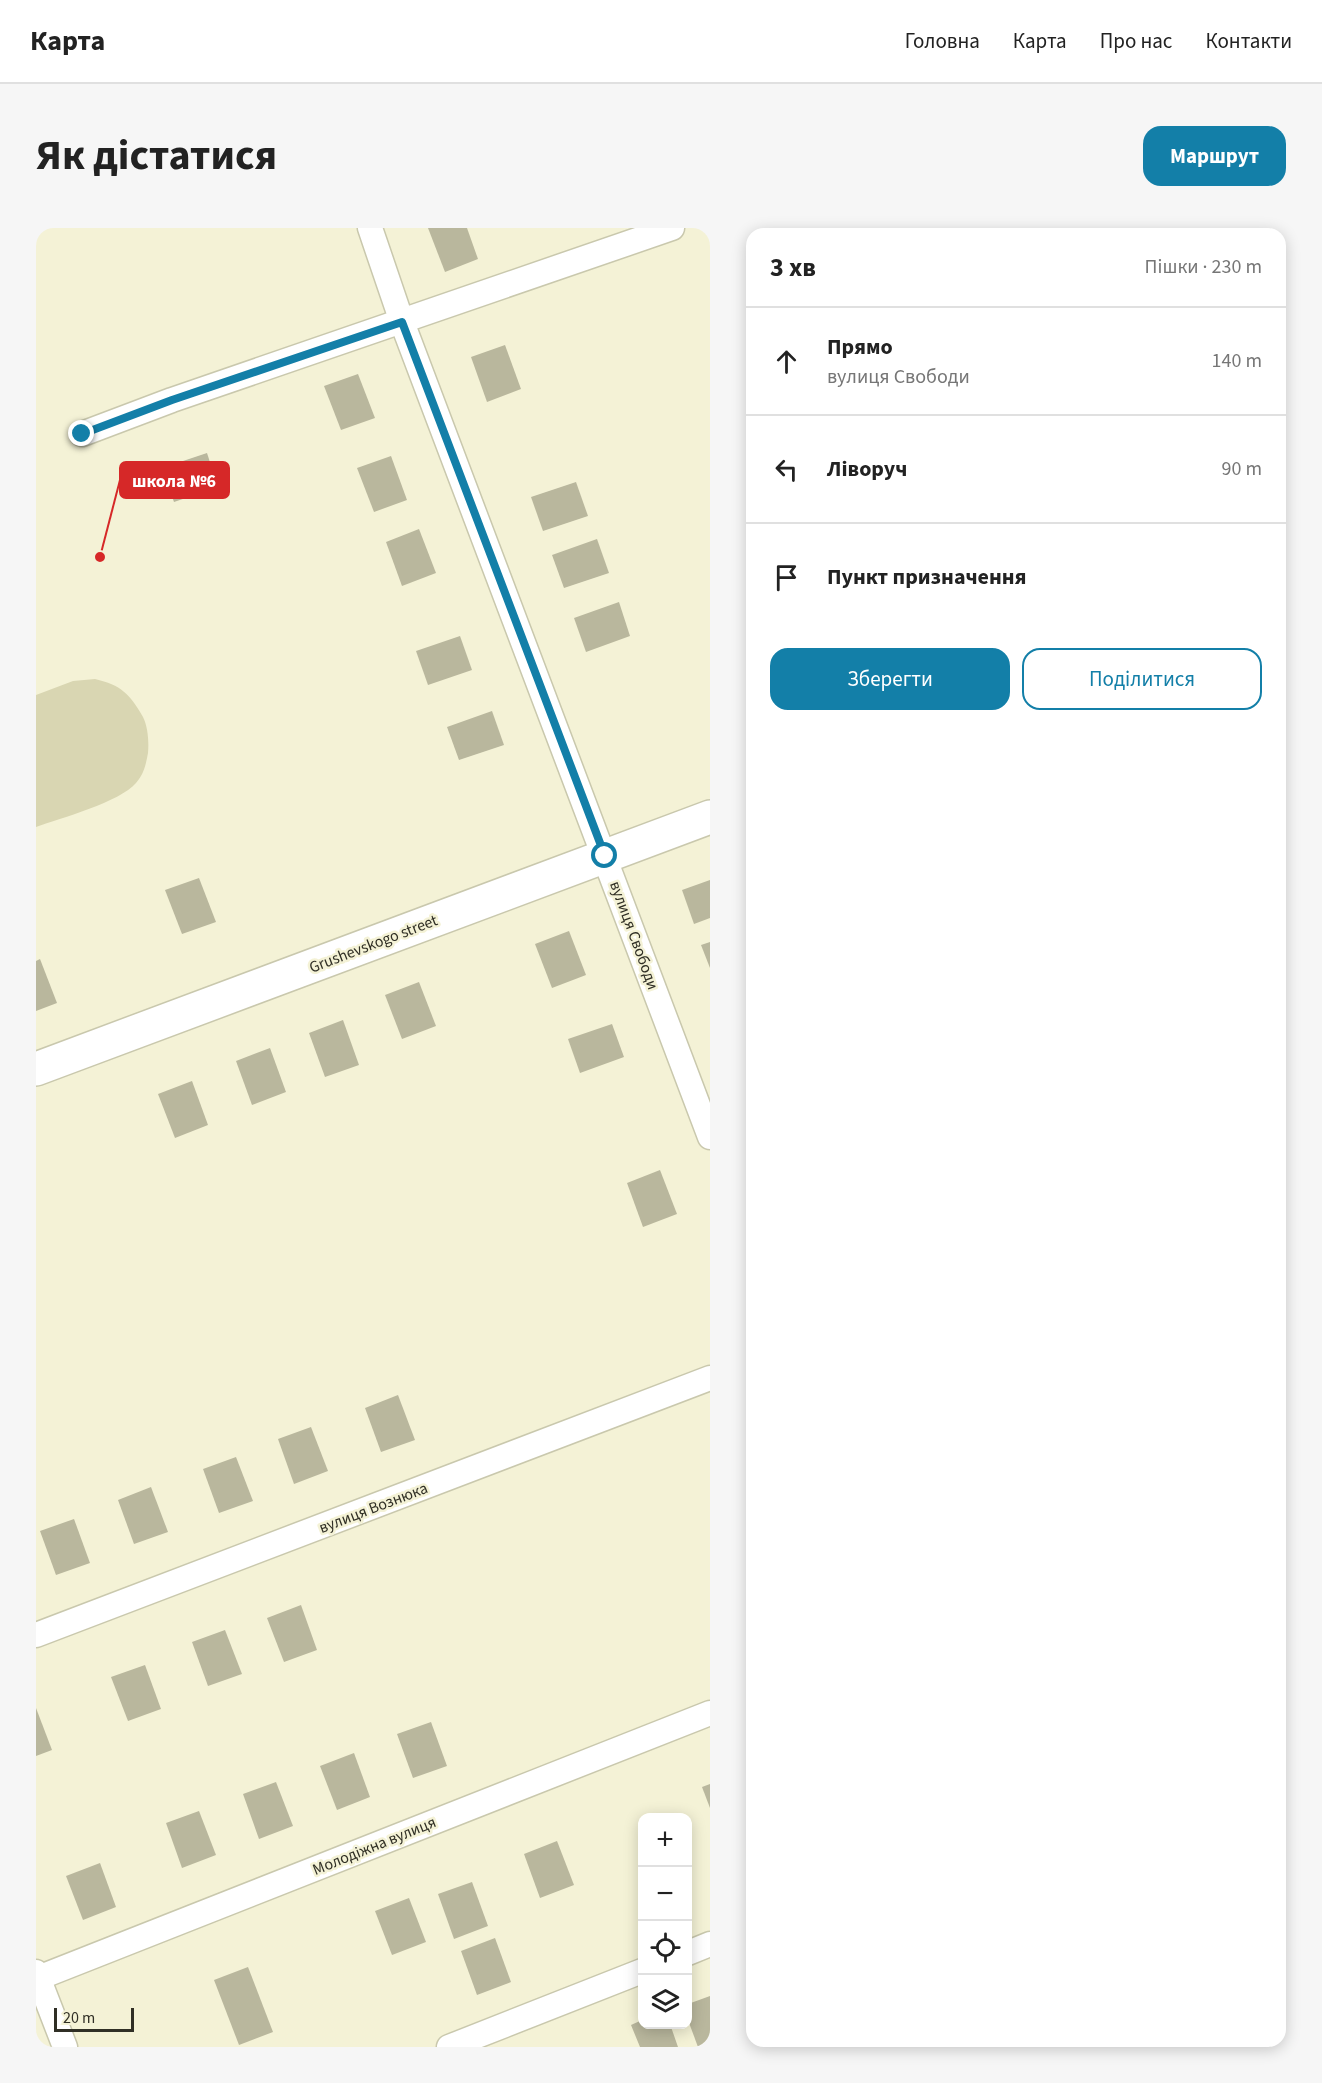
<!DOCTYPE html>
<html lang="uk">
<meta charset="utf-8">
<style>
:root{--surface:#fff;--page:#f6f6f6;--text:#222;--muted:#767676;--line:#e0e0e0;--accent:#137fa8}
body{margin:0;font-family:"Source Sans 3",sans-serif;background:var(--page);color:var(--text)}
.controls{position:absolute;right:18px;bottom:18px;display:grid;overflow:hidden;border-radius:12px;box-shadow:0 3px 15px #0003}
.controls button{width:54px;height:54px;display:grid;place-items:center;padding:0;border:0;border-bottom:2px solid var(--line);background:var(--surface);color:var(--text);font:30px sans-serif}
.scale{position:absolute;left:18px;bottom:15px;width:80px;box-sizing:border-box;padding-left:6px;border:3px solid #302f25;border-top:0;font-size:16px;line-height:21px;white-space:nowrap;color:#302f25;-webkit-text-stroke:4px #f4f2d6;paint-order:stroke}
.stop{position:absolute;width:18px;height:18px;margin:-14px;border:4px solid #137fa8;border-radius:50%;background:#fff}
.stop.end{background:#137fa8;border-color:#fff;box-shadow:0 2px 6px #0008}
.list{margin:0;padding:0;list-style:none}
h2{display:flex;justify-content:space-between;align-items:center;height:78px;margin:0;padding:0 24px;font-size:26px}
h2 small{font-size:20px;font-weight:400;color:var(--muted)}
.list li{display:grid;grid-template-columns:39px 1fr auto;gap:18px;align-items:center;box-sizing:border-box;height:108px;padding:0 24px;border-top:2px solid var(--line)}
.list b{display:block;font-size:22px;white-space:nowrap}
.list p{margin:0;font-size:20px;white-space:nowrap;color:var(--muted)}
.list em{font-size:20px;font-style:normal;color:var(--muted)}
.actions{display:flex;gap:12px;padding:18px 24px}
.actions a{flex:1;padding:14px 0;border:2px solid var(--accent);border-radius:18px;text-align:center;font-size:21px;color:var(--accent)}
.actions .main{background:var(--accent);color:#fff}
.icon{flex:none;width:33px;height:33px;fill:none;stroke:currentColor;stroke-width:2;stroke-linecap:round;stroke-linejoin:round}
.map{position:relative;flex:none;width:674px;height:1819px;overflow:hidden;border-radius:18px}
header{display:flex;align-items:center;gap:36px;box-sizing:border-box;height:84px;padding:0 30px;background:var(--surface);border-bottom:2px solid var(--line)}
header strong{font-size:28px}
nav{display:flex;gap:33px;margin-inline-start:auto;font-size:21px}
.intro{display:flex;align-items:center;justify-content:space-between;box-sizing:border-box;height:144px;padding:0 36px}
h1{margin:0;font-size:42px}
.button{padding:15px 27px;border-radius:18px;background:var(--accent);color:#fff;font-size:21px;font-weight:700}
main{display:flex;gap:36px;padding:0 36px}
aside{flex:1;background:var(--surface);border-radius:18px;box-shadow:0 3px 15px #0003}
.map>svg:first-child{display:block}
.green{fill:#d9d6b2}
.building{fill:#b9b79d}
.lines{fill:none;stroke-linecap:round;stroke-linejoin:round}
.street-casing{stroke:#c9c8ad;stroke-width:27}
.secondary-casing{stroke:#c9c8ad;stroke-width:36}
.street{stroke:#fff;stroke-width:24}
.secondary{stroke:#fff;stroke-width:33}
.route{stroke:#137fa8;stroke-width:8}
.labels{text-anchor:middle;stroke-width:5;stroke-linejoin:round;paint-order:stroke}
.street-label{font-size:16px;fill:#302f25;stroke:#f4f2d6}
.leader{fill:none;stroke:#d62828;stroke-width:2}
.callout-dot{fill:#d62828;stroke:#f4f2d6;stroke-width:2}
.callout{fill:#d62828;stroke:#d62828;stroke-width:2}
.callout-label{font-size:18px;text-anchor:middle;font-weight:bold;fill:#fff}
</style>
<header>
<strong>Карта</strong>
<nav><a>Головна</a><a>Карта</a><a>Про нас</a><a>Контакти</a></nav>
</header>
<div class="intro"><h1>Як дістатися</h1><a class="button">Маршрут</a></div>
<main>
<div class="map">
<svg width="674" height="1819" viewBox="0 0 674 1819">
<rect width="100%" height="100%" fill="#f4f2d6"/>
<path class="green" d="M 59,451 C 85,457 94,466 107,489 C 112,499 113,514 112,525 C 110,536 108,546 100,555 C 84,574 25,590 0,599 L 0,467 L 37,453 Z"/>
<g class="building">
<path d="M 392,0 L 431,0 L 442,31 L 409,44 Z"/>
<path d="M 469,117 L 485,161 L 451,174 L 435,129 Z"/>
<path d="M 322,146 L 339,190 L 305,202 L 288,158 Z"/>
<path d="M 171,225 L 182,259 L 138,274 L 126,240 Z"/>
<path d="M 355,228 L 371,272 L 338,284 L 321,240 Z"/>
<path d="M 540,254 L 552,288 L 507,303 L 495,269 Z"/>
<path d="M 383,301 L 400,345 L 366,358 L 350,314 Z"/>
<path d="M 561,311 L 573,345 L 528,360 L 516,327 Z"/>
<path d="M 583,374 L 594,408 L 550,424 L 538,390 Z"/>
<path d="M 424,408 L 436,442 L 392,457 L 380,423 Z"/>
<path d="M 456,483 L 468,517 L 423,532 L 411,499 Z"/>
<path d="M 163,650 L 180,694 L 146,706 L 129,662 Z"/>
<path d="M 674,652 L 674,690 L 658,696 L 646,662 Z"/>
<path d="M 533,703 L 550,747 L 516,760 L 499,716 Z"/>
<path d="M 674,714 L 674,740 L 665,717 Z"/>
<path d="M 4,731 L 21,775 L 0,783 L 0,733 Z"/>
<path d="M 383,754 L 400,798 L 366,811 L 349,767 Z"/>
<path d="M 307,792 L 323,837 L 289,849 L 273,805 Z"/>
<path d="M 576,796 L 588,829 L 544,845 L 532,811 Z"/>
<path d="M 234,820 L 250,864 L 216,877 L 200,833 Z"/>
<path d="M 156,853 L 172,897 L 139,910 L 122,866 Z"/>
<path d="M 624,942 L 641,986 L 607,999 L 591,955 Z"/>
<path d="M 362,1167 L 379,1212 L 345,1224 L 329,1180 Z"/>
<path d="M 275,1199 L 292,1243 L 258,1256 L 242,1211 Z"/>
<path d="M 200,1229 L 217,1273 L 183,1285 L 167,1241 Z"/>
<path d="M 115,1259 L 132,1304 L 98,1316 L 82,1272 Z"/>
<path d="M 38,1291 L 54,1335 L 20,1347 L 4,1303 Z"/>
<path d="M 265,1377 L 281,1422 L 248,1434 L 231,1390 Z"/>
<path d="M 189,1402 L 206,1446 L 172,1458 L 156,1414 Z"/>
<path d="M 109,1437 L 125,1481 L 92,1493 L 75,1449 Z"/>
<path d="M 0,1480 L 16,1522 L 0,1528 Z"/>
<path d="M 395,1494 L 411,1538 L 377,1550 L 361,1506 Z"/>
<path d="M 318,1525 L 334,1569 L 301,1582 L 284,1538 Z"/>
<path d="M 240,1554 L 257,1598 L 223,1611 L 207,1566 Z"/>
<path d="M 674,1556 L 674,1580 L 666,1559 Z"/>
<path d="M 163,1583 L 180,1627 L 146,1640 L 130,1595 Z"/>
<path d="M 521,1613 L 538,1657 L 504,1670 L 488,1626 Z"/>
<path d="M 64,1635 L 80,1679 L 47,1692 L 30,1648 Z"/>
<path d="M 436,1654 L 452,1698 L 418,1711 L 402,1666 Z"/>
<path d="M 373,1670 L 390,1714 L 356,1727 L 339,1683 Z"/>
<path d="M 459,1710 L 475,1754 L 441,1767 L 425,1723 Z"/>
<path d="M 212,1739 L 237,1804 L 203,1817 L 178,1752 Z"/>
<path d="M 674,1768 L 674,1818 L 662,1819 L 652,1792 L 652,1776 Z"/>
<path d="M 606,1792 L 606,1796 L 634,1796 L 642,1819 L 604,1819 L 595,1797 Z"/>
</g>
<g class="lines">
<g class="street-casing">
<g id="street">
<path d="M 334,0 L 366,94 L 674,909"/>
<path d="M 46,206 L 136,172 L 636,0"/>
<path d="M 0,1407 L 674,1150"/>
<path d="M 652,1725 L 674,1716"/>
<path d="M 0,1744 L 29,1819"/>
<path d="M 2,1750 L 674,1485"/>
<path d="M 413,1819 L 606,1743"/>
</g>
</g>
<g class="secondary-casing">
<path id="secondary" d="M 0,841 L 674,589"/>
</g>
<use href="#street" class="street"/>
<use href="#secondary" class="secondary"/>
</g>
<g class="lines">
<path class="route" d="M 46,206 L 136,172 L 366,94 L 569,628"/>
</g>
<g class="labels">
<g class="street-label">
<text transform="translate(599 707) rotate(70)" y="6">вулиця Свободи</text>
<text transform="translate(337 715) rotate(-21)" y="6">Grushevskogo street</text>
<text transform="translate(337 1279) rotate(-21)" y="6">вулиця Вознюка</text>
<text transform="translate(338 1617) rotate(-22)" y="6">Молодіжна вулиця</text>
</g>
</g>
<path class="leader" d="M64 329L84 252"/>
<circle class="callout-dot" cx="64" cy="329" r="6"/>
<rect class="callout" x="84" y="234" width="109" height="36" rx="6"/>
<g class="callout-label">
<text x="138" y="259">школа №6</text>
</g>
</svg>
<div class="controls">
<button>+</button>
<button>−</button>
<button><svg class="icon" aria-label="locate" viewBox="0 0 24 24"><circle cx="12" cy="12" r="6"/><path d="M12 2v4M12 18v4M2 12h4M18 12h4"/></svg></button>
<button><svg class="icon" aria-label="layers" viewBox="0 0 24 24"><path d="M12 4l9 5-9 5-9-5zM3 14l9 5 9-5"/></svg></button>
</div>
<div class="scale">20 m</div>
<div class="stop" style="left:569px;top:628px"></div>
<div class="stop end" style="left:46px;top:206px"></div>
</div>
<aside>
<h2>3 хв<small>Пішки · 230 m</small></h2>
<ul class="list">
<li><svg class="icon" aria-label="ahead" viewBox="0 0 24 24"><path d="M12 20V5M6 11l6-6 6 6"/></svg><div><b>Прямо</b><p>вулиця Свободи</p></div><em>140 m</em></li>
<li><svg class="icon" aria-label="left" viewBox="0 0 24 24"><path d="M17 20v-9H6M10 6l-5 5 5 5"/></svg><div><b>Ліворуч</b></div><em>90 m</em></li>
<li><svg class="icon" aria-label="arrive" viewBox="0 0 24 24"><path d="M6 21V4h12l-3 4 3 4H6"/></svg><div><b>Пункт призначення</b></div></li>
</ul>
<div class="actions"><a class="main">Зберегти</a><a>Поділитися</a></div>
</aside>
</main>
